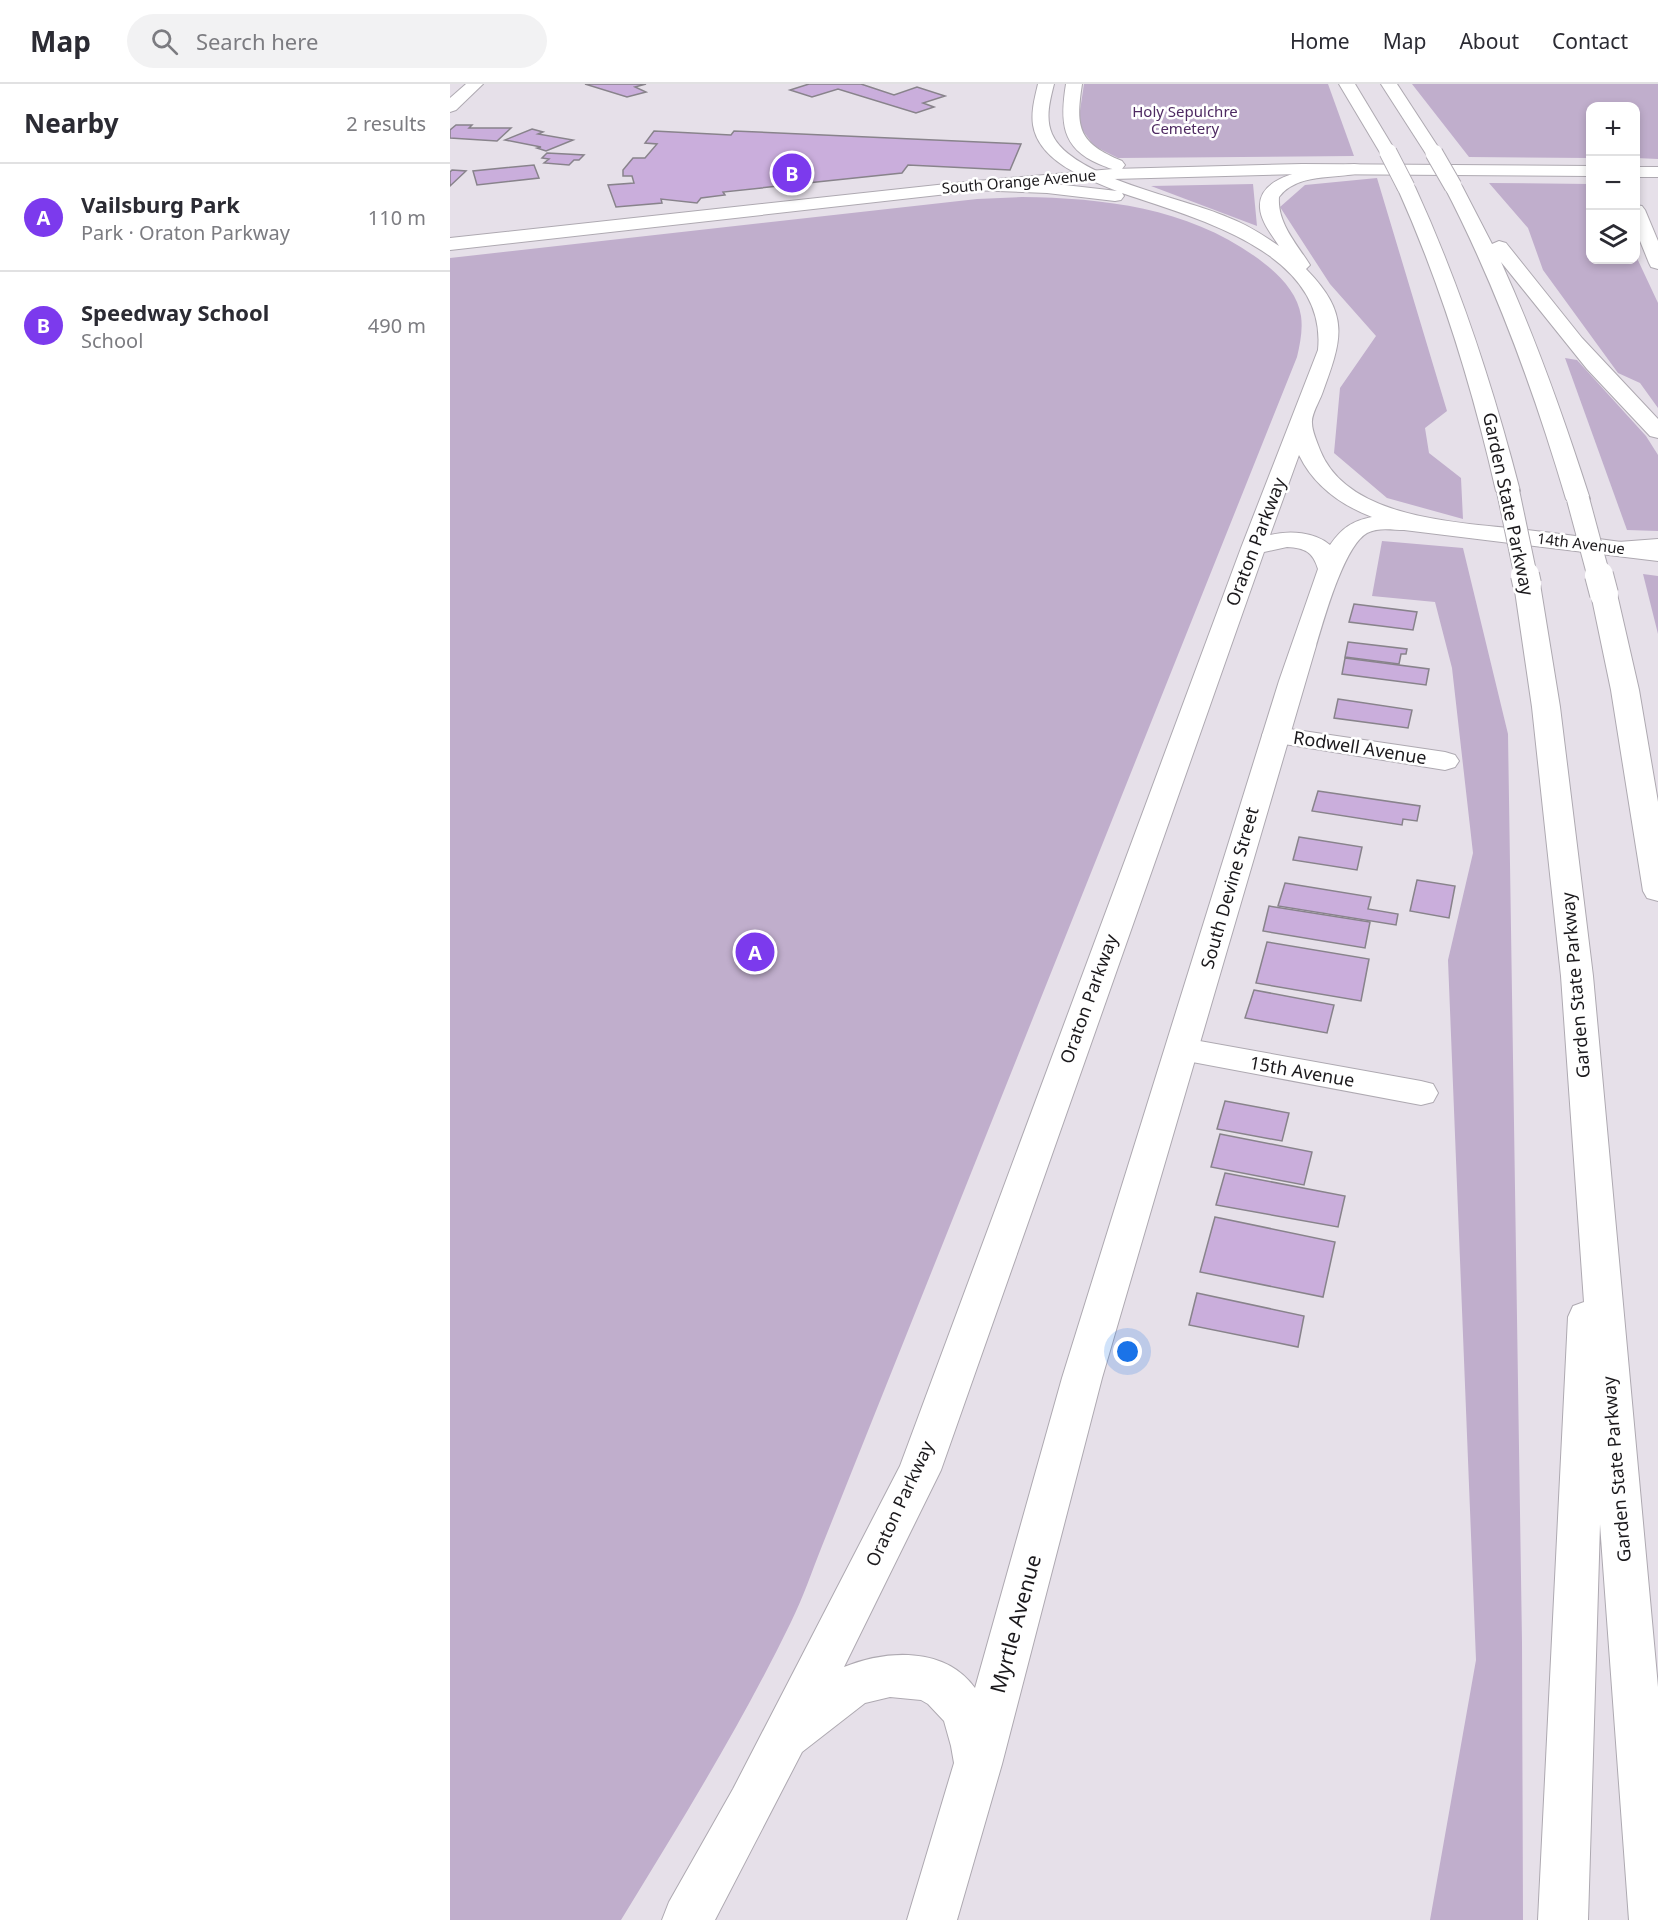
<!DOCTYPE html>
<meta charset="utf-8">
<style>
:root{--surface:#fff;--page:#f2f2f3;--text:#2b2b33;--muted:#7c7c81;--line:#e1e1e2;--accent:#7c3aed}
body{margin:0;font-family:"Noto Sans",sans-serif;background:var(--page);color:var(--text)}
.controls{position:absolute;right:18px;top:18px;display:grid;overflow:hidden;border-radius:12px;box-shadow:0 3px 9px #0003}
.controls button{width:54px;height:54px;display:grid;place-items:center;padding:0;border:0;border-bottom:2px solid var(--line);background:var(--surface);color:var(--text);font:30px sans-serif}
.you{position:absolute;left:678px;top:1268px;width:21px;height:21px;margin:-15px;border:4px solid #fff;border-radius:50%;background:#1a73e8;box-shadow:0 0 0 9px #1a73e833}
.badge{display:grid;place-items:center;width:39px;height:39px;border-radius:50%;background:var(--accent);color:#fff;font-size:20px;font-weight:700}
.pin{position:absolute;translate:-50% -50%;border:3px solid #fff;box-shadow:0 2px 6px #0006}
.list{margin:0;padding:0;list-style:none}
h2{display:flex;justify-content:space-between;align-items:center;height:78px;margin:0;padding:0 24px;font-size:26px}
h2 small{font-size:20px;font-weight:400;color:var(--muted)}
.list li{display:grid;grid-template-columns:39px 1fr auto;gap:18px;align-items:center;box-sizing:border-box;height:108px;padding:0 24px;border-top:2px solid var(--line)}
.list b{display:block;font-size:22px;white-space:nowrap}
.list p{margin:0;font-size:20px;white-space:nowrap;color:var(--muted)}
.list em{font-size:20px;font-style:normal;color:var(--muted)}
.icon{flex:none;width:33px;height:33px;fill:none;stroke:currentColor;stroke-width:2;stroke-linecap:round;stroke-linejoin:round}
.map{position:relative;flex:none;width:1208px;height:1836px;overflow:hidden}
header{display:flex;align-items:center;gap:36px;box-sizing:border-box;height:84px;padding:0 30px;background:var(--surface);border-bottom:2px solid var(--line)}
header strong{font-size:28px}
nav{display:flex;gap:33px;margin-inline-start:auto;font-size:21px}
.search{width:420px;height:54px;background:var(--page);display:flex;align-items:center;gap:15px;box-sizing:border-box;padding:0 21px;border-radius:33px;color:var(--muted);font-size:22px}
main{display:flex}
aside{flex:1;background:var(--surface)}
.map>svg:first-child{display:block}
.green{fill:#c0aecc}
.building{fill:#caaedc;stroke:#88838b;stroke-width:1.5}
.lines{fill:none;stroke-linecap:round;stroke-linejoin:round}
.minor-casing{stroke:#aea9b1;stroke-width:2}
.secondary-casing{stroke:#aea9b1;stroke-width:2}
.primary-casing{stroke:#aea9b1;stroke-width:2}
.motorway-casing{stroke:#aea9b1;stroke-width:2}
.minor{fill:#fff;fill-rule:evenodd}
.secondary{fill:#fff;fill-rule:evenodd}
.primary{fill:#fff;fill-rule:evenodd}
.motorway{fill:#fff;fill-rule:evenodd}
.motorway-bridge-far2-casing{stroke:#aea9b1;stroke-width:19;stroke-linecap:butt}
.motorway-bridge-far1-casing{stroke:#aea9b1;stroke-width:24;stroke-linecap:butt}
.motorway-bridge-casing{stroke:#aea9b1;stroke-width:30;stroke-linecap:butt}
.motorway-bridge-far2{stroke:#fff;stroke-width:17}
.motorway-bridge-far1{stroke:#fff;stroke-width:22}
.motorway-bridge{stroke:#fff;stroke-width:28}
.labels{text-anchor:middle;stroke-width:5;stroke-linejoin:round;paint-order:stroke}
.far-park-label{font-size:15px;fill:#4e2a62;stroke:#fff}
.far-street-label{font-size:15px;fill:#1b191c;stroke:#fff}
.street-label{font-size:18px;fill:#1b191c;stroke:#fff}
.near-street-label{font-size:21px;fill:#1b191c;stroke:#fff}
</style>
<header>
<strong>Map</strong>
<div class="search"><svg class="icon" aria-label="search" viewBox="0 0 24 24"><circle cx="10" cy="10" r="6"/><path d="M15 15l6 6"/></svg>Search here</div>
<nav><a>Home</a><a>Map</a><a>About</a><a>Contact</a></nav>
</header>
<main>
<aside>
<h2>Nearby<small>2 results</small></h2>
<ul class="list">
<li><span class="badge">A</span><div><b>Vailsburg Park</b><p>Park · Oraton Parkway</p></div><em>110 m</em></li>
<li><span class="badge">B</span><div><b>Speedway School</b><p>School</p></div><em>490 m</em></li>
</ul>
</aside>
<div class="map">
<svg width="1208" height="1836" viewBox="0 0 1208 1836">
<rect width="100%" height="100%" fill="#e6e0e9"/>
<g class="green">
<path d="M 634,0 L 878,0 L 904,72 L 668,74 L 644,62 L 628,40 Z"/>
<path d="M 962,0 L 1208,0 L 1208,75 L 1186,74 L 1186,22 L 1140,22 L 1140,74 L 1019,73 Z"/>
<path d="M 927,94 L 997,327 L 975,344 L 979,369 L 1011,394 L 1013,435 L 937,414 L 884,369 L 890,304 L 926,252 L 880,200 L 830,123 L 855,101 Z"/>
<path d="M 1039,99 L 1140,100 L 1140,176 L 1186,176 L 1186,172 L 1208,219 L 1208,324 L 1190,299 L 1168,289 L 1093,186 L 1078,144 Z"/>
<path d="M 803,100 L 807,142 L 701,102 Z"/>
<path d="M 572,113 C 658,114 746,125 815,180 C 832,193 848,211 851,232 C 853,246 850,260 847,273 L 372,1462 C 362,1487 353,1514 341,1538 C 291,1641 231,1738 171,1836 L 0,1836 L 0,174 L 527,115 Z"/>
<path d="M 1115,274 L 1127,276 L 1196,352 L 1208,371 L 1208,447 L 1177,446 Z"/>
<path d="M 932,457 L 1013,464 L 1058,650 L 1072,1558 L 1073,1836 L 980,1836 L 1026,1576 L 998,876 L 1023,769 L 1002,584 L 985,518 L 922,512 Z"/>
<path d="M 1193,490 L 1208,492 L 1208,550 Z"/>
</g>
<g class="building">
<path d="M 135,0 L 196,0 L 185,3 L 196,8 L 177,13 Z"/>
<path d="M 359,0 L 411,0 L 444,11 L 467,3 L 495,12 L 473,19 L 484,23 L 466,29 L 388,5 L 362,13 L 340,6 Z"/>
<path d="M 6,41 L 22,41 L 19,44 L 61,44 L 47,57 L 0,54 L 0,46 Z"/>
<path d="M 82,45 L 93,48 L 88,50 L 123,56 L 96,67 L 87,64 L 91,63 L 55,56 Z"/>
<path d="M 204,47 L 281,51 L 284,47 L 571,60 L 560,86 L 458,81 L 452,89 L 273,108 L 275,111 L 251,114 L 247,119 L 211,115 L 212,119 L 166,123 L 158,101 L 184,99 L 182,92 L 173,92 L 173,86 L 183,74 L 195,74 L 207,60 L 195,59 Z"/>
<path d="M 97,69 L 134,71 L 129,76 L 124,76 L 119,81 L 94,79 L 99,75 L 92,74 Z"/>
<path d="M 84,81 L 89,94 L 27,101 L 23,87 Z"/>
<path d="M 2,86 L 16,87 L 0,102 L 0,88 Z"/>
<path d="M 904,520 L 967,528 L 963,546 L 899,538 Z"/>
<path d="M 898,558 L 957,565 L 956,570 L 951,570 L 949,580 L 895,573 Z"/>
<path d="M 895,574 L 979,585 L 976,601 L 892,590 Z"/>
<path d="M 888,615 L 962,626 L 958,644 L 884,634 Z"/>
<path d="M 868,707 L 970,722 L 967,737 L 953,735 L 952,741 L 862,727 Z"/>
<path d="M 849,753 L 912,763 L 907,786 L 843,776 Z"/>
<path d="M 967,796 L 1005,802 L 999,834 L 960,827 Z"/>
<path d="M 835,799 L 921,813 L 918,825 L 948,830 L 946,841 L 828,822 Z"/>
<path d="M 819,822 L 920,838 L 915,864 L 813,847 Z"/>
<path d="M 817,858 L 919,875 L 911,917 L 806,899 Z"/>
<path d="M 804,906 L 884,921 L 877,949 L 795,934 Z"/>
<path d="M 775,1017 L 839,1029 L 832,1057 L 767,1045 Z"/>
<path d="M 770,1050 L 862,1068 L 854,1101 L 761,1083 Z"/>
<path d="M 775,1089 L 895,1112 L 888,1143 L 766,1121 Z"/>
<path d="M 765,1133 L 885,1158 L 873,1213 L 750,1188 Z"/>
<path d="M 747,1209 L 854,1232 L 848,1263 L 739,1241 Z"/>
</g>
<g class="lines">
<g class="minor-casing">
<g id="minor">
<path d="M 826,643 L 995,668 L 1005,671 L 1009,677 L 1005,683 L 995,686 L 816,657 L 812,651 L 816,645 Z"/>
<path d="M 733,954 L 971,997 L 983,1000 L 988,1009 L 983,1018 L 971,1021 L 721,974 L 716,966 L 721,958 Z"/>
</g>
</g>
<g class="secondary-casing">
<g id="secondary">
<path d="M 16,0 L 33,0 L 6,26 L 0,28 L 0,14 Z"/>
<path d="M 588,0 L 604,0 C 600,16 595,34 602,50 C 621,94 735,114 777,133 C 796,140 813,151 829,162 C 822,151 811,138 810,124 C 807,86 878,83 904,80 L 910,81 L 913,85 L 910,89 C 884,95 847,89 829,113 C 827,139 847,160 860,181 L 856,185 C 901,231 892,255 872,310 C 869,318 861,331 862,339 C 862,347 867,358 870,366 C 898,437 1013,438 1077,446 C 1121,451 1164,457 1208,463 L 1208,477 L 954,446 C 943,446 928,443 917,449 C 894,462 874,535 866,562 L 652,1294 L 552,1680 L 507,1836 L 457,1836 L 504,1679 L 501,1662 L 494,1637 L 478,1620 L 471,1616 L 440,1613 L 415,1619 L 352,1668 L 265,1836 L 212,1836 L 219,1818 L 283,1705 L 450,1382 L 791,464 L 868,266 C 878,167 744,134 672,109 L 674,112 L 671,116 L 665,117 L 597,109 L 522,106 L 519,102 L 522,98 L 528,97 L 597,99 L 667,107 C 637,95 589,78 583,41 C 581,27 585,13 588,0 ZM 849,371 C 864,402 891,421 922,433 C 902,437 892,444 880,461 C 865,448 840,446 820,451 ZM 837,463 C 855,464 863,468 868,485 L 829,597 L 612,1294 L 525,1604 C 495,1562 436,1566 394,1583 L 491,1386 L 814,468 Z"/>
<path d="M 616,0 L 632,0 C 625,45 629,59 672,77 L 675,81 L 672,85 C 663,87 657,83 649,80 C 611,64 610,37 616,0 Z"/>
<path d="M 1186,121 L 1192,122 L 1195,126 L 1208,157 L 1208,185 L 1201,183 L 1199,179 L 1186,147 Z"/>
</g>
</g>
<g class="primary-casing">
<g id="primary">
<path d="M 852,80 L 1140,82 L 1140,92 L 852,90 L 663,95 L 515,108 L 0,166 L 0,154 L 515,98 L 663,85 Z"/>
<rect x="1186" y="83" width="22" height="10"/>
</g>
</g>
<g class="motorway-casing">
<g id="motorway">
<path d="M 889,0 L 905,0 L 946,68 L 944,72 L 932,72 Z"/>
<path d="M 931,0 L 947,0 L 992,69 L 990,73 L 978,73 Z"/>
<path d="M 1003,97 L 1009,98 L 1012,102 L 1042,160 L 1049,157 L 1056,159 L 1132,254 L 1208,335 L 1208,354 L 1200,352 L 1137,285 L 1051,178 C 1086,255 1114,334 1140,415 L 1136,420 L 1128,422 L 1120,420 L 1116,415 C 1084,307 1046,202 994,102 L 997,98 Z"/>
<path d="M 956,98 L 962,99 L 965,103 C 1010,201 1043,302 1070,407 L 1066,412 L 1058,414 L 1050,412 L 1046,407 C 1022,302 991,201 947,103 L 950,99 Z"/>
<path d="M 1208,455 L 1208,469 L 1164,471 L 1155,469 L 1152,464 L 1155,459 Z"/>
<path d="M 1077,492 L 1086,495 L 1090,500 L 1110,623 L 1143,892 L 1208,1603 L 1208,1836 L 1179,1836 L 1150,1440 L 1138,1836 L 1088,1836 L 1118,1233 L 1123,1222 L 1134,1218 L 1111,892 L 1082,623 L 1064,500 L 1068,495 Z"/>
<path d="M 1154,502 L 1163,505 L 1167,510 L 1189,606 L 1208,718 L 1208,817 L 1197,814 L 1193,807 L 1161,606 L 1141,510 L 1145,505 Z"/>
</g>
</g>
<use href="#minor" class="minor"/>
<use href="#secondary" class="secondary"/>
<use href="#primary" class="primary"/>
<use href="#motorway" class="motorway"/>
<g class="motorway-bridge-far2-casing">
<g id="motorway-bridge-far2">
<path d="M 938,68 L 956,103"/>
<path d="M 984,69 L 1003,102"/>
</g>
</g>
<g class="motorway-bridge-far1-casing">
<g id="motorway-bridge-far1">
<path d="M 1058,407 L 1076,493"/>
<path d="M 1128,415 L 1149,493"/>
</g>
</g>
<g class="motorway-bridge-casing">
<g id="motorway-bridge">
<path d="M 1075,491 L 1077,500"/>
<path d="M 1149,491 L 1154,510"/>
</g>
</g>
<use href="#motorway-bridge-far2" class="motorway-bridge-far2"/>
<use href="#motorway-bridge-far1" class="motorway-bridge-far1"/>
<use href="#motorway-bridge" class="motorway-bridge"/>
</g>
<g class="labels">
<g class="far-park-label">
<text x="735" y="33">Holy Sepulchre<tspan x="735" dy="17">Cemetery</tspan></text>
</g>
<g class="far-street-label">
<text transform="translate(569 98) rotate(-5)" y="5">South Orange Avenue</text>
<text transform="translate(1131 460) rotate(7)" y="5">14th Avenue</text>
</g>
<g class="street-label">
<text transform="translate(1058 420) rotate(78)" y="6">Garden State Parkway</text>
<text transform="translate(806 458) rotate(-69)" y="6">Oraton Parkway</text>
<text transform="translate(910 664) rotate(9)" y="6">Rodwell Avenue</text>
<text transform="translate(780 804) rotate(-74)" y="6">South Devine Street</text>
<text transform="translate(1126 901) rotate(-95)" y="6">Garden State Parkway</text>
<text transform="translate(639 915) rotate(-70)" y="6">Oraton Parkway</text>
<text transform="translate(852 988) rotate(10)" y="6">15th Avenue</text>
<text transform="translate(1167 1385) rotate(-95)" y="6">Garden State Parkway</text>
<text transform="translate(450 1420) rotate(-65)" y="6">Oraton Parkway</text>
</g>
<g class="near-street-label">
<text transform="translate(566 1540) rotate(-75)" y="7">Myrtle Avenue</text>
</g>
</g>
</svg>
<div class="controls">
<button>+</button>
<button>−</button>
<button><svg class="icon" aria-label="layers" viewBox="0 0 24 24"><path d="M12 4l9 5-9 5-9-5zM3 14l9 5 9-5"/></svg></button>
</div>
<div class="you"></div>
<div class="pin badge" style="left:305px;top:868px">A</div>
<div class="pin badge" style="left:342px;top:89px">B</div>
</div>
</main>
